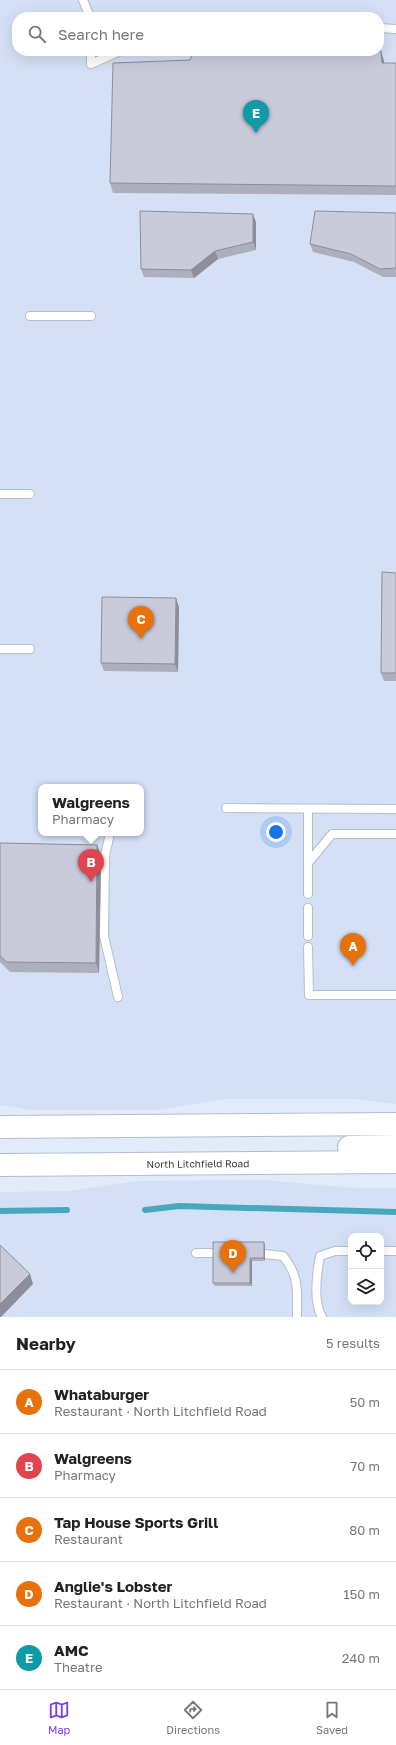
<!DOCTYPE html>
<meta charset="utf-8">
<style>
:root{--surface:#fff;--page:#f2f2f2;--text:#222;--muted:#767676;--line:#e0e0e0;--accent:#7c3aed}
body{margin:0;font-family:"Golos Text",sans-serif;background:var(--page);color:var(--text)}
.controls{position:absolute;right:12px;bottom:12px;display:grid;overflow:hidden;border-radius:8px;box-shadow:0 4px 16px #0002}
.controls button{width:36px;height:36px;display:grid;place-items:center;padding:0;border:0;border-bottom:1px solid var(--line);background:var(--surface);color:var(--text);font:20px sans-serif}
.you{position:absolute;left:276px;top:832px;width:14px;height:14px;margin:-10px;border:3px solid #fff;border-radius:50%;background:#1a73e8;box-shadow:0 0 0 6px #1a73e833}
.badge{display:grid;place-items:center;width:26px;height:26px;border-radius:50%;background:var(--accent);color:#fff;font-size:13px;font-weight:700}
.pin{position:absolute;translate:-50% -33px;filter:drop-shadow(0 1px 2px #0008)}
.pin::after{content:'';position:absolute;top:21px;width:14px;height:12px;background:inherit;clip-path:polygon(0 0,100% 0,50% 100%)}
.popup{position:absolute;left:38px;top:784px;width:106px;height:52px;box-sizing:border-box;display:grid;place-content:center;border-radius:8px;background:var(--surface);filter:drop-shadow(0 1px 3px #0005);font-size:13px;white-space:nowrap;color:var(--muted)}
.popup b{font-size:15px;color:var(--text)}
.popup::after{content:'';position:absolute;left:50%;top:100%;margin-left:-8px;border:8px solid transparent;border-top-color:var(--surface)}
.list{margin:0;padding:0;list-style:none}
h2{display:flex;justify-content:space-between;align-items:center;height:52px;margin:0;padding:0 16px;font-size:17px}
h2 small{font-size:13px;font-weight:400;color:var(--muted)}
.list li{display:grid;grid-template-columns:26px 1fr auto;gap:12px;align-items:center;box-sizing:border-box;height:64px;padding:0 16px;border-top:1px solid var(--line)}
.list b{display:block;font-size:15px;white-space:nowrap}
.list p{margin:0;font-size:13px;white-space:nowrap;color:var(--muted)}
.list em{font-size:13px;font-style:normal;color:var(--muted)}
.icon{flex:none;width:22px;height:22px;fill:none;stroke:currentColor;stroke-width:2;stroke-linecap:round;stroke-linejoin:round}
.map{position:relative;flex:none;width:396px;height:1317px;overflow:hidden}
.search{position:absolute;background:var(--surface);box-shadow:0 4px 16px #0002;left:12px;right:12px;top:12px;height:44px;display:flex;align-items:center;gap:10px;box-sizing:border-box;padding:0 14px;border-radius:16px;color:var(--muted);font-size:15px}
.sheet{height:372px;background:var(--surface)}
nav{display:flex;justify-content:space-around;align-items:center;box-sizing:border-box;height:56px;border-top:1px solid var(--line);background:var(--surface);font-size:11px;color:var(--muted)}
nav a{display:grid;justify-items:center;gap:2px}
nav .on{color:var(--accent)}
.map>svg:first-child{display:block}
.built{fill:#d3e0f5;fill-rule:evenodd}
.lines{fill:none;stroke-linecap:round;stroke-linejoin:round}
.stream{stroke:#48a7bc;stroke-width:6}
.lane-casing{stroke:#b4bdcb;stroke-width:10}
.secondary-casing{stroke:#b4bdcb;stroke-width:24}
.lane{stroke:#fff;stroke-width:8}
.secondary{stroke:#fff;stroke-width:22}
.wall{fill:#adafbc}
.shaded-wall{fill:#8d8e99}
.building{fill:#c9cbdb;stroke:#8d8e99}
.labels{text-anchor:middle;stroke-width:4;stroke-linejoin:round;paint-order:stroke}
.street-label{font-size:10px;fill:#373a40;stroke:#fff}
</style>
<div class="map">
<svg width="396" height="1317" viewBox="0 0 396 1317">
<rect width="100%" height="100%" fill="#e1ebfa"/>
<g class="built">
<path d="M 0,0 L 396,0 L 396,1104 L 356,1099 L 225,1099 L 157,1110 L 30,1110 L 0,1105 ZM 17,17 L 379,17 L 379,51 L 17,51 ZM 41,787 L 141,787 L 141,833 L 41,833 Z"/>
<path d="M 264,1180 L 354,1188 L 396,1188 L 396,1317 L 0,1317 L 0,1192 L 69,1191 L 137,1181 ZM 351,1236 L 381,1236 L 381,1302 L 351,1302 Z"/>
</g>
<g class="lines">
<g class="stream">
<path d="M 145,1210 L 179,1206 L 396,1212"/>
<path d="M 0,1211 L 67,1210"/>
</g>
<g class="lane-casing">
<g id="lane">
<path d="M 83,0 L 90,17"/>
<path d="M 379,28 L 396,29"/>
<path d="M 91,51 L 91,64 L 120,51"/>
<path d="M 30,316 L 91,316"/>
<path d="M 0,494 L 30,494"/>
<path d="M 0,649 L 30,649"/>
<path d="M 226,808 L 396,809"/>
<path d="M 110,833 L 105,856 L 104,936 L 118,997"/>
<path d="M 308,863 L 332,834 L 396,834"/>
<path d="M 308,894 L 308,809"/>
<path d="M 308,908 L 308,936"/>
<path d="M 308,947 L 309,995 L 396,995"/>
<path d="M 381,1251 L 396,1251"/>
<path d="M 196,1253 L 215,1253"/>
<path d="M 265,1254 L 283,1256 C 300,1277 297,1291 297,1317"/>
<path d="M 322,1317 C 313,1302 317,1272 320,1256 L 335,1251 L 351,1251"/>
</g>
</g>
<g class="secondary-casing">
<g id="secondary">
<path d="M 0,1127 L 396,1124"/>
<path d="M 349,1147 L 396,1146"/>
<path id="s1" d="M 0,1165 L 396,1162"/>
</g>
</g>
<use href="#lane" class="lane"/>
<use href="#secondary" class="secondary"/>
</g>
<g class="wall">
<path d="M 381,51 L 384,63 L 396,63 L 396,195 L 113,193 L 110,183 Z"/>
<path d="M 396,213 L 396,277 L 383,277 L 354,262 L 313,252 L 310,244 Z"/>
<path d="M 256,222 L 256,250 L 218,259 L 194,278 L 144,277 L 141,269 Z"/>
<path d="M 396,573 L 396,681 L 384,681 L 381,673 Z"/>
<path d="M 179,607 L 178,672 L 104,671 L 101,663 Z"/>
<path d="M 0,843 L 97,845 L 101,855 L 99,973 L 10,972 L 0,962 Z"/>
<path d="M 265,1246 L 265,1261 L 252,1261 L 252,1286 L 215,1286 L 213,1283 Z"/>
</g>
<g class="shaded-wall">
<path d="M 381,51 L 384,61 L 385,73 L 382,63 Z"/>
<path d="M 253,214 L 256,222 L 256,250 L 253,242 Z"/>
<path d="M 215,251 L 218,259 L 194,278 L 191,270 Z"/>
<path d="M 176,598 L 179,607 L 178,672 L 175,664 Z"/>
<path d="M 97,845 L 101,855 L 99,973 L 96,963 Z"/>
<path d="M 264,1242 L 265,1246 L 265,1261 L 264,1258 Z"/>
<path d="M 250,1258 L 252,1261 L 252,1286 L 250,1283 Z"/>
<path d="M 30,1274 L 33,1284 L 1,1317 L 0,1317 L 0,1304 Z"/>
</g>
<g class="building">
<path d="M 381,51 L 382,63 L 396,63 L 396,186 L 110,183 L 113,63 L 190,60 L 193,52 Z"/>
<path d="M 140,211 L 253,214 L 253,242 L 215,251 L 191,270 L 141,269 Z"/>
<path d="M 315,211 L 396,213 L 396,268 L 380,269 L 351,254 L 310,244 Z"/>
<path d="M 382,572 L 396,573 L 396,673 L 381,673 Z"/>
<path d="M 102,597 L 176,598 L 175,664 L 101,663 Z"/>
<path d="M 0,843 L 97,845 L 96,963 L 7,962 L 0,956 Z"/>
<path d="M 213,1242 L 264,1242 L 264,1258 L 250,1258 L 250,1283 L 213,1283 Z"/>
<path d="M 0,1245 L 30,1274 L 0,1304 Z"/>
</g>
<g class="labels">
<g class="street-label">
<text dy="4" stroke="none"><textPath href="#s1" startOffset="198">North Litchfield Road</textPath></text>
</g>
</g>
</svg>
<div class="controls">
<button><svg class="icon" aria-label="locate" viewBox="0 0 24 24"><circle cx="12" cy="12" r="6"/><path d="M12 2v4M12 18v4M2 12h4M18 12h4"/></svg></button>
<button><svg class="icon" aria-label="layers" viewBox="0 0 24 24"><path d="M12 4l9 5-9 5-9-5zM3 14l9 5 9-5"/></svg></button>
</div>
<div class="you"></div>
<div class="pin badge" style="left:353px;top:966px;background:#e8710a">A</div>
<div class="pin badge" style="left:91px;top:882px;background:#e0444e">B</div>
<div class="popup"><b>Walgreens</b>Pharmacy</div>
<div class="pin badge" style="left:141px;top:639px;background:#e8710a">C</div>
<div class="pin badge" style="left:233px;top:1273px;background:#e8710a">D</div>
<div class="pin badge" style="left:256px;top:133px;background:#0f9aa8">E</div>
<div class="search"><svg class="icon" aria-label="search" viewBox="0 0 24 24"><circle cx="10" cy="10" r="6"/><path d="M15 15l6 6"/></svg>Search here</div>
</div>
<section class="sheet">
<h2>Nearby<small>5 results</small></h2>
<ul class="list">
<li><span class="badge" style="background:#e8710a">A</span><div><b>Whataburger</b><p>Restaurant · North Litchfield Road</p></div><em>50 m</em></li>
<li><span class="badge" style="background:#e0444e">B</span><div><b>Walgreens</b><p>Pharmacy</p></div><em>70 m</em></li>
<li><span class="badge" style="background:#e8710a">C</span><div><b>Tap House Sports Grill</b><p>Restaurant</p></div><em>80 m</em></li>
<li><span class="badge" style="background:#e8710a">D</span><div><b>Anglie's Lobster</b><p>Restaurant · North Litchfield Road</p></div><em>150 m</em></li>
<li><span class="badge" style="background:#0f9aa8">E</span><div><b>AMC</b><p>Theatre</p></div><em>240 m</em></li>
</ul>
</section>
<nav>
<a class="on"><svg class="icon" aria-label="map" viewBox="0 0 24 24"><path d="M3 6l6-2 6 2 6-2v14l-6 2-6-2-6 2zM9 4v14M15 6v14"/></svg>Map</a>
<a><svg class="icon" aria-label="directions" viewBox="0 0 24 24"><path d="M12 3l9 9-9 9-9-9zM9 14v-3h6M13 9l2 2-2 2"/></svg>Directions</a>
<a><svg class="icon" aria-label="saved" viewBox="0 0 24 24"><path d="M7 4h10v16l-5-4-5 4z"/></svg>Saved</a>
</nav>
